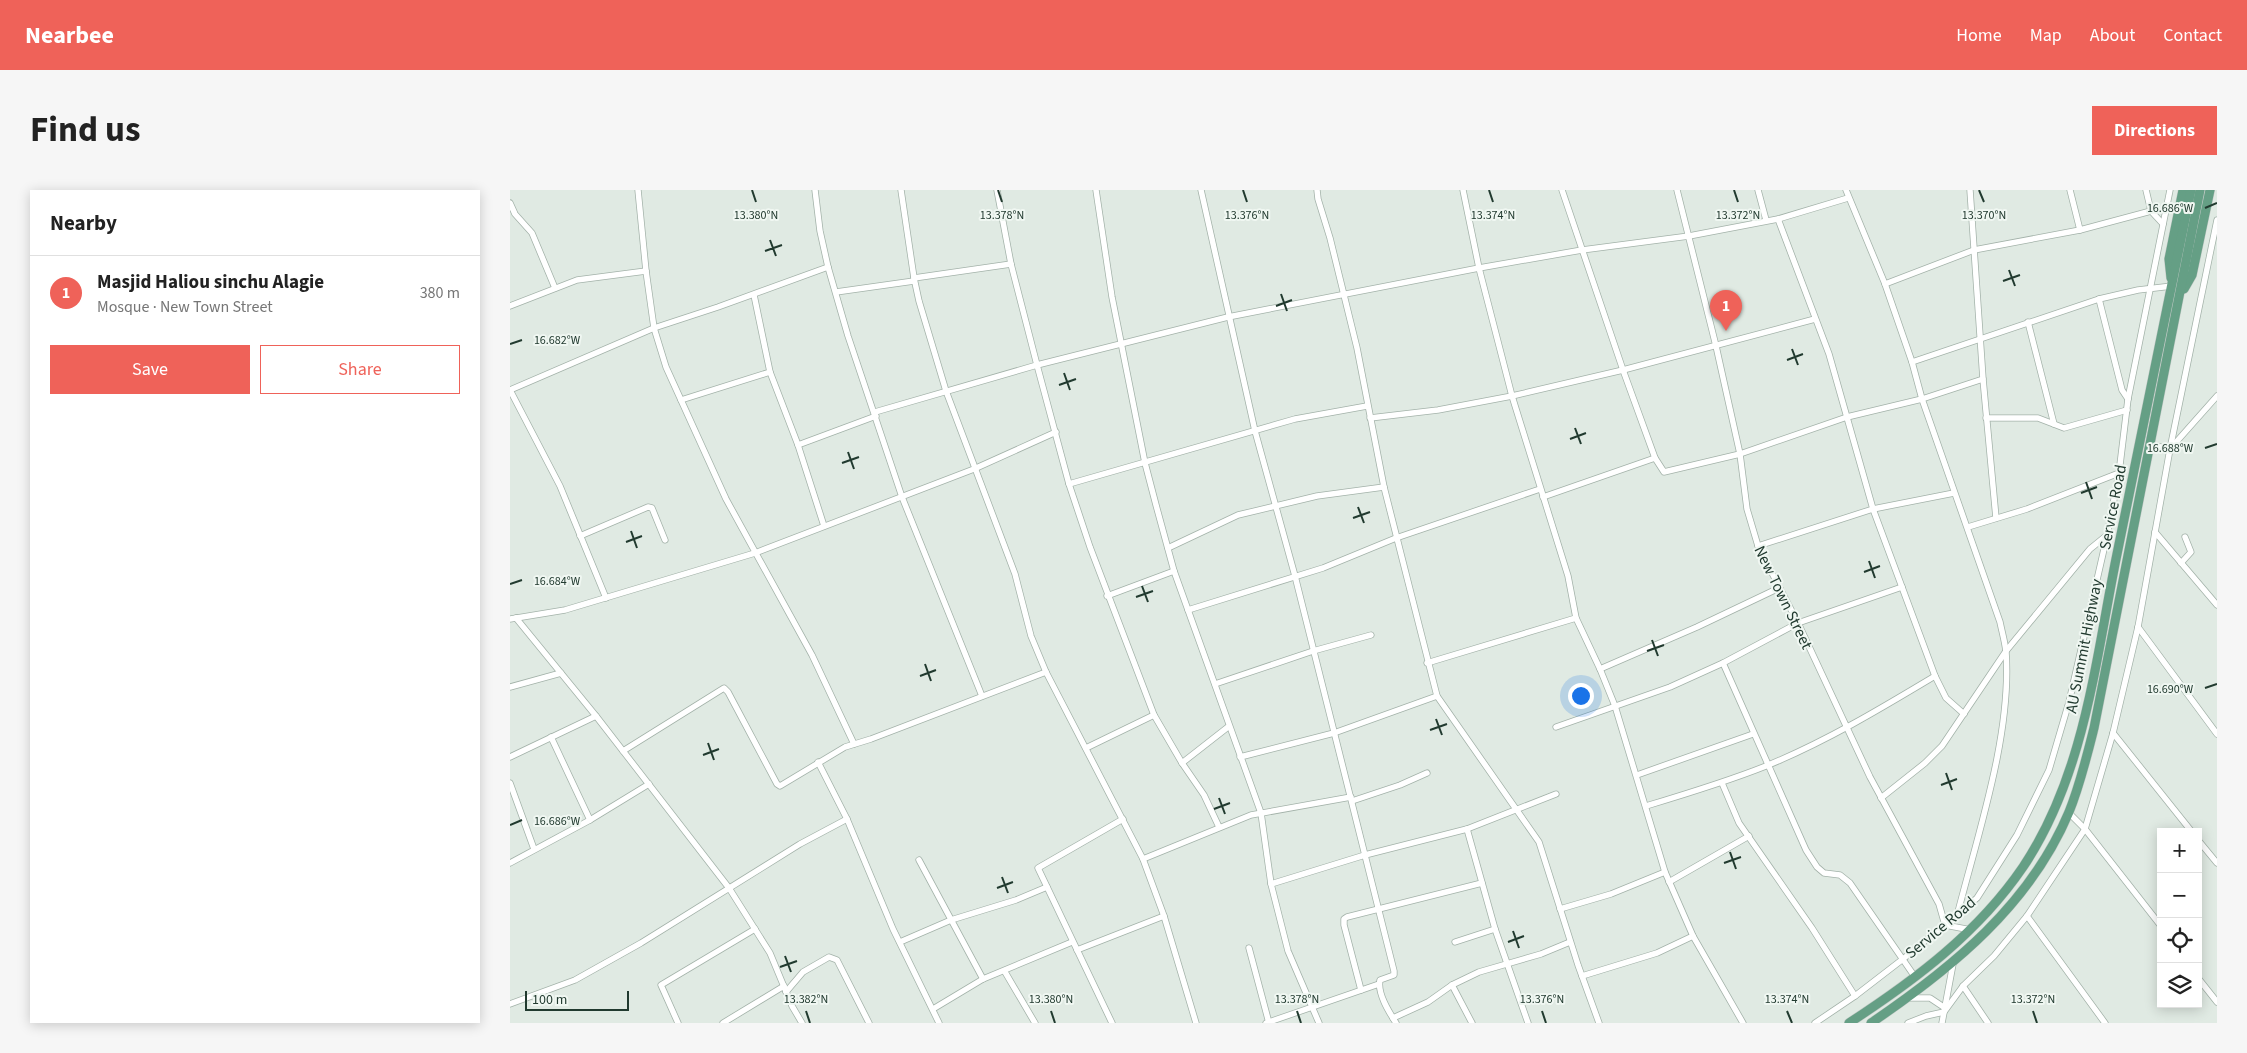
<!DOCTYPE html>
<meta charset="utf-8">
<style>
:root{--surface:#fff;--page:#f6f6f6;--text:#222;--muted:#767676;--line:#e0e0e0;--accent:#ef6259}
body{margin:0;font-family:"Source Sans 3",sans-serif;background:var(--page);color:var(--text)}
.controls{position:absolute;right:15px;bottom:15px;display:grid;overflow:hidden;border-radius:0px;box-shadow:0 2px 12px #0003}
.controls button{width:45px;height:45px;display:grid;place-items:center;padding:0;border:0;border-bottom:1px solid var(--line);background:var(--surface);color:var(--text);font:25px sans-serif}
.scale{position:absolute;left:15px;bottom:12px;width:104px;box-sizing:border-box;padding-left:5px;border:2px solid #213a2f;border-top:0;font-size:14px;line-height:18px;white-space:nowrap;color:#213a2f;-webkit-text-stroke:4px #f0f7f2;paint-order:stroke}
.you{position:absolute;left:1070px;top:505px;width:18px;height:18px;margin:-12px;border:4px solid #fff;border-radius:50%;background:#1a73e8;box-shadow:0 0 0 8px #1a73e833}
.badge{display:grid;place-items:center;width:32px;height:32px;border-radius:50%;background:var(--accent);color:#fff;font-size:16px;font-weight:700}
.pin{position:absolute;translate:-50% -41px;filter:drop-shadow(0 1px 2px #0008)}
.pin::after{content:'';position:absolute;top:26px;width:18px;height:15px;background:inherit;clip-path:polygon(0 0,100% 0,50% 100%)}
.list{margin:0;padding:0;list-style:none}
h2{display:flex;justify-content:space-between;align-items:center;height:65px;margin:0;padding:0 20px;font-size:21px}
h2 small{font-size:16px;font-weight:400;color:var(--muted)}
.list li{display:grid;grid-template-columns:32px 1fr auto;gap:15px;align-items:center;box-sizing:border-box;height:75px;padding:0 20px;border-top:1px solid var(--line)}
.list b{display:block;font-size:19px;white-space:nowrap}
.list p{margin:0;font-size:16px;white-space:nowrap;color:var(--muted)}
.list em{font-size:16px;font-style:normal;color:var(--muted)}
.actions{display:flex;gap:10px;padding:15px 20px}
.actions a{flex:1;padding:11px 0;border:1px solid var(--accent);border-radius:0px;text-align:center;font-size:18px;color:var(--accent)}
.actions .main{background:var(--accent);color:#fff}
.icon{flex:none;width:28px;height:28px;fill:none;stroke:currentColor;stroke-width:2;stroke-linecap:round;stroke-linejoin:round}
.map{position:relative;flex:none;width:1707px;height:833px;overflow:hidden;border-radius:0px}
header{display:flex;align-items:center;gap:30px;box-sizing:border-box;height:70px;padding:0 25px;background:var(--accent);color:#fff}
header strong{font-size:24px}
nav{display:flex;gap:28px;margin-inline-start:auto;font-size:18px}
.intro{display:flex;align-items:center;justify-content:space-between;box-sizing:border-box;height:120px;padding:0 30px}
h1{margin:0;font-size:35px}
.button{padding:12px 22px;border-radius:0px;background:var(--accent);color:#fff;font-size:18px;font-weight:700}
main{display:flex;gap:30px;padding:0 30px}
aside{flex:1;background:var(--surface);border-radius:0px;box-shadow:0 2px 12px #0003}
.map>svg:first-child{display:block}
.lines{fill:none;stroke-linecap:round;stroke-linejoin:round}
.minor-casing{stroke:#a3b2a9;stroke-width:7}
.primary-casing{stroke:#c1c8c5;stroke-width:10}
.minor{stroke:#fff;stroke-width:5.5}
.primary{stroke:#659f85;stroke-width:9}
.ticks{fill:none;stroke:#213a2f;stroke-width:2}
.labels{text-anchor:middle;stroke-width:4;stroke-linejoin:round;paint-order:stroke}
.street-label{font-size:16px;fill:#213a2f;stroke:#f0f7f2}
.ticks-label{font-size:12px;text-anchor:middle;fill:#213a2f;stroke:#f0f7f2;stroke-width:4;stroke-linejoin:round;paint-order:stroke}
</style>
<header>
<strong>Nearbee</strong>
<nav><a>Home</a><a>Map</a><a>About</a><a>Contact</a></nav>
</header>
<div class="intro"><h1>Find us</h1><a class="button">Directions</a></div>
<main>
<aside>
<h2>Nearby<small></small></h2>
<ul class="list">
<li><span class="badge">1</span><div><b>Masjid Haliou sinchu Alagie</b><p>Mosque · New Town Street</p></div><em>380 m</em></li>
</ul>
<div class="actions"><a class="main">Save</a><a>Share</a></div>
</aside>
<div class="map">
<svg width="1707" height="833" viewBox="0 0 1707 833">
<rect width="100%" height="100%" fill="#e0eae3"/>
<g class="lines">
<g class="minor-casing">
<g id="minor">
<path d="M 128,0 L 136,81 L 144,138 L 156,177 L 216,309 L 302,465 L 344,554"/>
<path d="M 305,0 L 310,41 L 318,77 L 338,146 L 392,307 L 472,506"/>
<path d="M 391,0 L 404,88 L 409,111 L 436,201 L 505,384 L 521,446 L 536,482 L 633,669 L 654,726 L 686,833"/>
<path d="M 487,0 L 501,74 L 527,175 L 559,294 L 580,357 L 644,525 L 672,573 L 694,605 L 709,637"/>
<path d="M 586,0 L 602,107 L 635,273 L 646,315 L 664,381 L 751,623 L 761,694 L 778,761 L 809,833"/>
<path d="M 691,0 L 745,241 L 785,386 L 884,781 L 884,785 L 870,790 C 867,803 879,822 886,833"/>
<path d="M 807,0 L 808,9 L 820,48 L 847,158 L 874,297 L 927,506 L 1029,652 L 1068,775 L 1089,833"/>
<path d="M 953,0 L 969,78 L 1002,206 L 1058,386 L 1066,428 L 1090,479 L 1105,516 L 1155,682 L 1183,746 L 1233,833"/>
<path d="M 1052,0 L 1113,180 L 1145,268 L 1154,282 L 1230,264 L 1337,227 L 1412,209 L 1473,189 L 1460,0"/>
<path d="M 1167,0 L 1206,156 L 1230,264 L 1237,319 L 1248,356 L 1288,433 L 1360,587 L 1429,714 L 1435,735 L 1461,740"/>
<path d="M 1248,0 L 1256,30"/>
<path d="M 1336,0 L 1375,94 L 1402,172 L 1412,209 L 1490,432 C 1492,442 1495,452 1496,462 C 1502,543 1468,644 1448,722"/>
<path d="M 1560,0 L 1570,40"/>
<path d="M 1636,0 L 1641,21 L 1653,34"/>
<path d="M 0,13 L 5,24 L 22,43 L 45,98"/>
<path d="M 1268,29 L 1319,164 L 1363,319 L 1425,486 L 1436,508 L 1454,524"/>
<path d="M 404,88 L 501,74"/>
<path d="M 1375,94 L 1464,60 L 1570,40 L 1641,21"/>
<path d="M 326,102 L 404,91"/>
<path d="M 244,105 L 260,182 L 288,255 L 314,336"/>
<path d="M 1589,109 L 1612,200 L 1618,209"/>
<path d="M 0,116 L 67,90 L 136,81"/>
<path d="M 1518,132 L 1544,234"/>
<path d="M 1402,172 L 1589,109 L 1628,100 L 1662,96"/>
<path d="M 1473,189 L 1486,328"/>
<path d="M 0,200 L 144,138 L 208,117 L 318,77"/>
<path d="M 0,200 L 50,296 L 96,408"/>
<path d="M 171,210 L 260,182"/>
<path d="M 365,222 L 527,175 L 718,127 L 969,78 L 1072,60 L 1179,46 L 1268,29 L 1338,8"/>
<path d="M 860,228 L 928,220 L 1002,206 L 1113,180 L 1305,129"/>
<path d="M 1476,228 L 1528,228 L 1554,238 L 1617,220"/>
<path d="M 288,255 L 366,226"/>
<path d="M 1641,255 L 1660,259 L 1707,206"/>
<path d="M 559,294 L 785,229 L 857,216"/>
<path d="M 1033,307 L 1145,268"/>
<path d="M 1458,337 L 1517,319 L 1609,283"/>
<path d="M 1645,342 L 1707,415"/>
<path d="M 70,346 L 138,317 L 142,318 L 155,350"/>
<path d="M 1248,356 L 1363,319 L 1444,303"/>
<path d="M 658,358 L 728,325 L 807,306 L 874,297"/>
<path d="M 1671,373 L 1681,362 L 1675,347"/>
<path d="M 597,406 L 664,381"/>
<path d="M 678,420 L 813,378 L 886,348 L 1030,299"/>
<path d="M 6,428 L 86,526 L 219,698 L 260,763 L 282,816 L 292,833"/>
<path d="M 0,429 L 55,420 L 245,363 L 464,279 L 546,242"/>
<path d="M 1628,437 L 1707,544"/>
<path d="M 917,473 L 1066,428"/>
<path d="M 1213,473 L 1296,660 L 1307,677 L 1314,683 L 1330,685 L 1340,693 L 1405,787"/>
<path d="M 1090,479 L 1187,437 L 1269,398"/>
<path d="M 705,494 L 803,461 L 861,445"/>
<path d="M 0,497 L 51,483"/>
<path d="M 1046,537 L 1160,497 L 1213,473 L 1288,433 L 1392,397"/>
<path d="M 1603,543 L 1682,642"/>
<path d="M 41,547 L 80,630"/>
<path d="M 576,558 L 644,525"/>
<path d="M 113,561 L 214,498 L 218,502 L 267,594 L 270,596 L 335,557 L 361,549 L 536,482"/>
<path d="M 0,567 L 86,526"/>
<path d="M 730,567 L 824,543 L 927,506"/>
<path d="M 308,572 L 337,629 L 383,739 L 429,833"/>
<path d="M 672,573 L 718,537"/>
<path d="M 1127,585 L 1243,544"/>
<path d="M 0,593 L 24,659"/>
<path d="M 1212,593 L 1229,633 L 1302,738 L 1345,806"/>
<path d="M 1371,608 L 1415,573 L 1432,556 L 1496,461 L 1580,359 L 1596,346"/>
<path d="M 842,611 L 890,595 L 917,583"/>
<path d="M 1136,616 C 1176,604 1216,592 1256,576 C 1315,552 1370,519 1425,486"/>
<path d="M 1558,622 L 1575,639 L 1651,736"/>
<path d="M 957,639 L 985,739 L 1018,833"/>
<path d="M 1688,650 L 1707,673"/>
<path d="M 633,669 L 741,625 L 841,607"/>
<path d="M 409,670 L 473,789"/>
<path d="M 0,673 L 80,630 L 139,594"/>
<path d="M 1159,692 L 1239,646"/>
<path d="M 761,694 L 855,665 L 957,639 L 1046,604"/>
<path d="M 1050,719 L 1101,704 L 1155,682"/>
<path d="M 1517,726 L 1595,833"/>
<path d="M 390,752 L 441,730 L 506,710 L 537,697"/>
<path d="M 945,752 L 985,739"/>
<path d="M 739,758 L 759,833"/>
<path d="M 567,760 L 654,726"/>
<path d="M 495,782 L 525,833"/>
<path d="M 1072,786 L 1147,763 L 1183,746"/>
<path d="M 1688,788 L 1707,812"/>
<path d="M 942,795 L 962,833"/>
<path d="M 1453,796 L 1478,833"/>
<path d="M 851,800 L 834,735 L 834,729 L 837,727 L 972,693"/>
<path d="M 276,802 L 293,782 L 319,767 L 327,770 L 359,833"/>
<path d="M 1399,808 L 1420,808 L 1435,818"/>
<path d="M 0,814 L 65,790 L 131,753 L 290,654 L 337,629"/>
<path d="M 423,819 L 473,789 L 562,752"/>
<path d="M 883,828 L 918,812 L 942,795 L 969,782 L 1031,764 L 1060,752"/>
<path d="M 168,833 L 151,795 L 245,739"/>
<path d="M 213,833 L 274,796"/>
<path d="M 602,833 L 528,678 L 613,629"/>
<path d="M 756,833 L 869,794"/>
<path d="M 1305,833 L 1345,806 L 1393,769 L 1467,708 L 1507,645 L 1539,580 L 1559,512 L 1597,346 L 1609,283 L 1618,209 L 1660,0"/>
<path d="M 1398,833 L 1416,826 L 1434,822 L 1453,796 L 1484,766 L 1517,726 L 1575,639 L 1603,543 L 1628,437 L 1660,259 L 1707,30"/>
<path d="M 1432,833 L 1443,774"/>
</g>
</g>
<g class="primary-casing">
<g id="primary">
<path d="M 1661,88 L 1659,69 L 1673,0"/>
<path d="M 1674,99 L 1682,85 L 1700,0"/>
<path d="M 1339,833 C 1405,790 1468,743 1513,677 C 1574,586 1585,474 1606,369 C 1631,246 1656,123 1681,0"/>
<path d="M 1361,833 C 1442,778 1520,715 1559,622 C 1570,595 1577,566 1584,538 L 1690,0"/>
</g>
</g>
<use href="#minor" class="minor"/>
<use href="#primary" class="primary"/>
</g>
<path class="ticks" d="M 242,0 L 246,12M 488,0 L 492,12M 733,0 L 737,12M 979,0 L 983,12M 1224,0 L 1228,12M 1469,0 L 1474,12M 1695,18 L 1707,13M 260,50 L 266,66M 255,61 L 272,55M 1499,80 L 1505,96M 1493,91 L 1510,85M 771,104 L 777,121M 766,116 L 782,110M 0,154 L 12,150M 1282,159 L 1288,175M 1277,170 L 1293,164M 554,183 L 560,200M 549,195 L 566,189M 1065,238 L 1071,254M 1060,249 L 1076,243M 1695,258 L 1707,254M 338,262 L 344,279M 332,273 L 349,267M 1576,292 L 1582,309M 1571,303 L 1587,297M 848,317 L 854,333M 843,328 L 860,322M 121,341 L 127,358M 116,352 L 132,346M 1359,371 L 1365,388M 1354,382 L 1370,376M 0,394 L 12,390M 632,396 L 638,412M 626,407 L 643,401M 1142,450 L 1148,466M 1137,461 L 1154,455M 415,474 L 421,491M 410,486 L 426,480M 1695,498 L 1707,494M 926,529 L 932,545M 920,540 L 937,534M 198,553 L 204,570M 193,565 L 209,559M 1436,583 L 1442,600M 1431,595 L 1447,589M 709,608 L 715,624M 704,619 L 720,613M 0,635 L 12,630M 1220,662 L 1226,679M 1214,673 L 1231,667M 492,687 L 498,703M 487,698 L 503,692M 1003,741 L 1009,758M 998,752 L 1014,746M 275,766 L 281,782M 270,777 L 287,771M 296,821 L 300,833M 541,821 L 545,833M 787,821 L 791,833M 1032,821 L 1036,833M 1277,821 L 1282,833M 1523,821 L 1527,833"/>
<g class="labels">
<g class="street-label">
<text transform="translate(1602 317) rotate(-79)" y="6">Service Road</text>
<text transform="translate(1274 407) rotate(64)" y="6">New Town Street</text>
<text transform="translate(1573 456) rotate(-79)" y="6">AU Summit Highway</text>
<text transform="translate(1430 737) rotate(-40)" y="6">Service Road</text>
</g>
</g>
<g class="ticks-label">
<text x="1660" y="22">16.686°W</text>
<text x="246" y="29">13.380°N</text>
<text x="492" y="29">13.378°N</text>
<text x="737" y="29">13.376°N</text>
<text x="983" y="29">13.374°N</text>
<text x="1228" y="29">13.372°N</text>
<text x="1474" y="29">13.370°N</text>
<text x="47" y="154">16.682°W</text>
<text x="1660" y="262">16.688°W</text>
<text x="47" y="395">16.684°W</text>
<text x="1660" y="503">16.690°W</text>
<text x="47" y="635">16.686°W</text>
<text x="296" y="813">13.382°N</text>
<text x="541" y="813">13.380°N</text>
<text x="787" y="813">13.378°N</text>
<text x="1032" y="813">13.376°N</text>
<text x="1277" y="813">13.374°N</text>
<text x="1523" y="813">13.372°N</text>
</g>
</svg>
<div class="controls">
<button>+</button>
<button>−</button>
<button><svg class="icon" aria-label="locate" viewBox="0 0 24 24"><circle cx="12" cy="12" r="6"/><path d="M12 2v4M12 18v4M2 12h4M18 12h4"/></svg></button>
<button><svg class="icon" aria-label="layers" viewBox="0 0 24 24"><path d="M12 4l9 5-9 5-9-5zM3 14l9 5 9-5"/></svg></button>
</div>
<div class="scale">100 m</div>
<div class="you"></div>
<div class="pin badge" style="left:1216px;top:141px">1</div>
</div>
</main>
